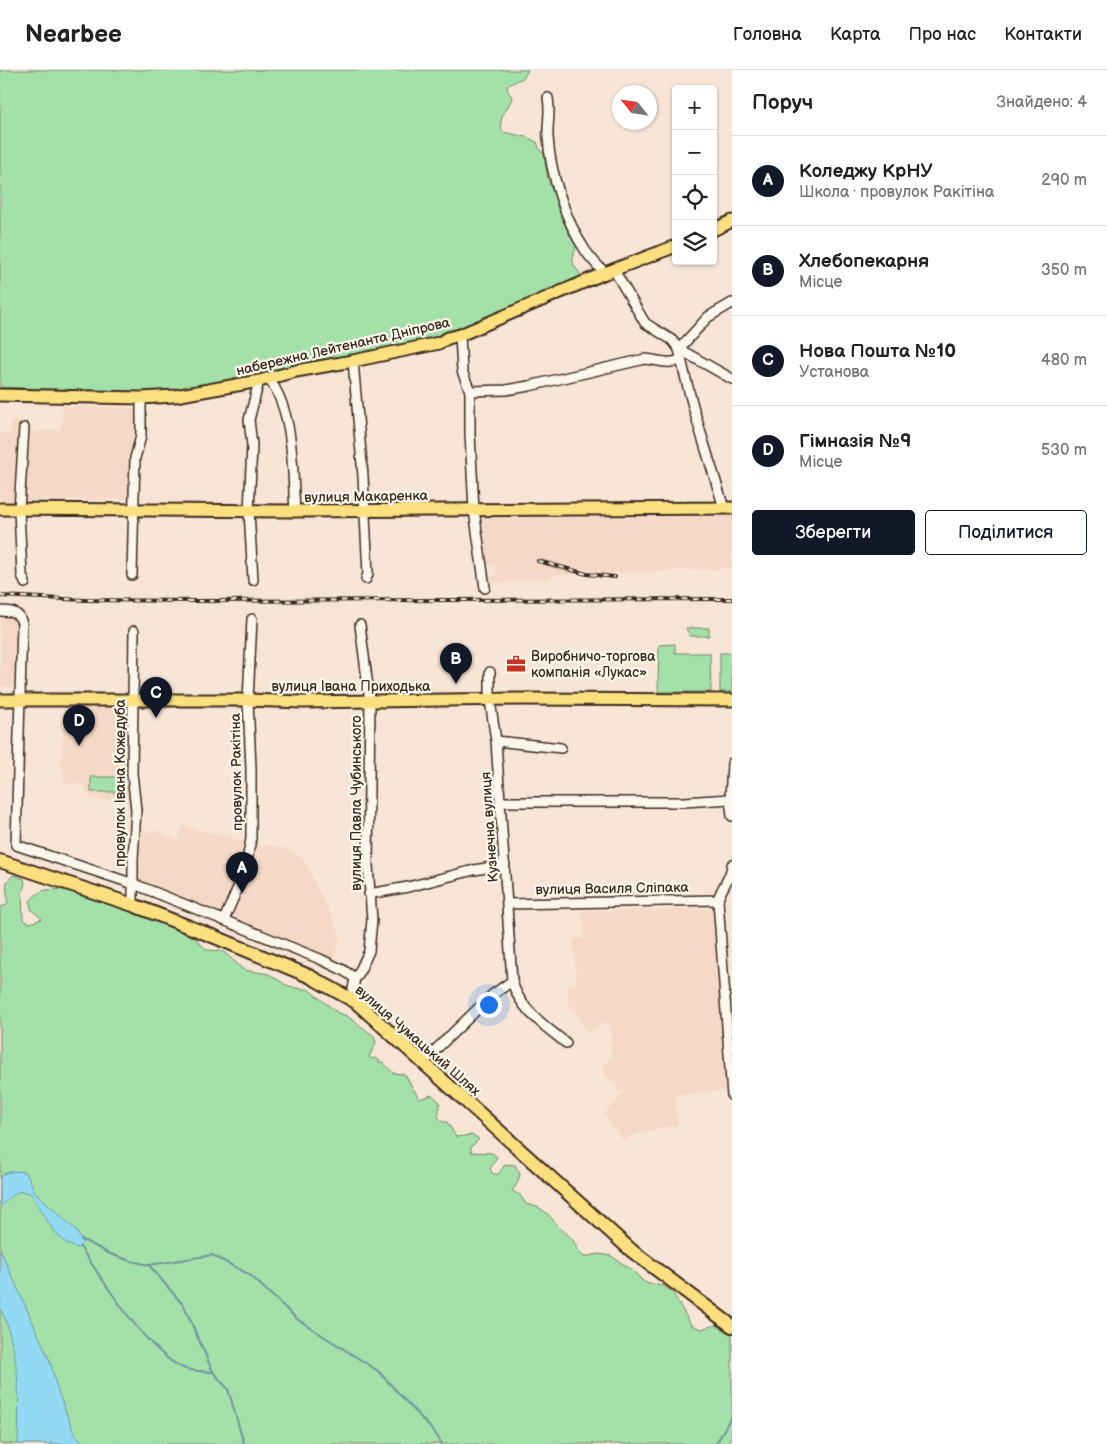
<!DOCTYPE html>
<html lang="uk">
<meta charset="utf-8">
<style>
:root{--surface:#fff;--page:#f6f6f6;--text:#222;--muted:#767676;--line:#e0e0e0;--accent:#111827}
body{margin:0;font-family:"Balsamiq Sans",sans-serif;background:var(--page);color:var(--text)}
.controls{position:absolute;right:15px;top:15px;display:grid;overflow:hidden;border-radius:5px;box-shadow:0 1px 4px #0004}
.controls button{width:45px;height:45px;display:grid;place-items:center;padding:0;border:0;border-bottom:1px solid var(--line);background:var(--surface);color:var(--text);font:25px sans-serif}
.compass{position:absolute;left:612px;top:15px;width:45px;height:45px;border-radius:50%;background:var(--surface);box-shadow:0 1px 4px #0004;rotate:300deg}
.you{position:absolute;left:488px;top:934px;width:18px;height:18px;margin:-12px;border:4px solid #fff;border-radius:50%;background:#1a73e8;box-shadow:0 0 0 8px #1a73e833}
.badge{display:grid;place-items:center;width:32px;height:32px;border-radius:50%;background:var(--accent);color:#fff;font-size:16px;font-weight:700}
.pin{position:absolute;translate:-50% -41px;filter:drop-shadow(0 1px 2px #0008)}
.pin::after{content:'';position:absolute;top:26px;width:18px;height:15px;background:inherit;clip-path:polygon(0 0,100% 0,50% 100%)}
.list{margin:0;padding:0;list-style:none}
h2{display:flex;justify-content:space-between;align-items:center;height:65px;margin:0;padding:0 20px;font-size:21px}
h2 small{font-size:16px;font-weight:400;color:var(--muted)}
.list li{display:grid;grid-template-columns:32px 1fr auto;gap:15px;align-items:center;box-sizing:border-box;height:90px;padding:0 20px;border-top:1px solid var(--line)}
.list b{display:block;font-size:19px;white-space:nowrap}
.list p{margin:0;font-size:16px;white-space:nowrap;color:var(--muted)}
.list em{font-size:16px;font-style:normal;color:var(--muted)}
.actions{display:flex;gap:10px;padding:15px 20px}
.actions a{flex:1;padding:11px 0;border:1px solid var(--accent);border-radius:5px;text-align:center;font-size:18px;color:var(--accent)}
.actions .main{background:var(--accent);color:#fff}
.icon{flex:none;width:28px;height:28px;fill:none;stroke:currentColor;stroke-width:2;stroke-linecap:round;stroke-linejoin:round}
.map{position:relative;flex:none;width:732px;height:1374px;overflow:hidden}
header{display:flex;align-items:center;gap:30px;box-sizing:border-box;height:70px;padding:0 25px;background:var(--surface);border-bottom:1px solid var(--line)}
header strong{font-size:24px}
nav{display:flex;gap:28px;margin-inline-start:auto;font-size:18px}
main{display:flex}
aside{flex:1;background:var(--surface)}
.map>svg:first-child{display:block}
.built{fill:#f5d9c6}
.green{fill:#a4e1a9;stroke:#708664}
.water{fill:#92daf4;stroke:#6f949e}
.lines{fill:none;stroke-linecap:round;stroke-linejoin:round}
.stream{stroke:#6f949e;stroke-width:2}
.minor-casing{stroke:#3b2a1e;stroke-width:12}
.major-casing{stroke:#3b2a1e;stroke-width:15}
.highway-casing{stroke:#3b2a1e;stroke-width:16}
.minor{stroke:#fbf7ec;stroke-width:9}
.major{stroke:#fce080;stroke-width:11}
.highway{stroke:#fce080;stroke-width:12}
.rail-casing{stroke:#3b2a1e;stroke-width:4}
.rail{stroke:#fbf7ec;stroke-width:2;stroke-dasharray:5.5;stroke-linecap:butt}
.labels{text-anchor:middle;stroke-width:4.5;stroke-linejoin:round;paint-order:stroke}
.street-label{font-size:14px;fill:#3b2a1e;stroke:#fbf7ec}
.poi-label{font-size:14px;fill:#3b2a1e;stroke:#fbf7ec;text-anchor:start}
</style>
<header>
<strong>Nearbee</strong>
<nav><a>Головна</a><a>Карта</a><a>Про нас</a><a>Контакти</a></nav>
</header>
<main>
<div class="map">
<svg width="732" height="1374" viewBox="0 0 732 1374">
<rect width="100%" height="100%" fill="#f7e5d6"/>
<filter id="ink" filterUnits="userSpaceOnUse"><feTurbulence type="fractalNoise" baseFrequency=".02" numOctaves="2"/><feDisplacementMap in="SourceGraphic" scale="10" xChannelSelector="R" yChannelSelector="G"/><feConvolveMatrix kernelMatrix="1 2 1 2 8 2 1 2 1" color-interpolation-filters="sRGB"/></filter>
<g filter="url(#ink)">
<g class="built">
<path d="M 63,336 L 137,338 L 138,361 L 132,429 L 26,430 L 28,362 L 61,360 Z"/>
<path d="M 11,351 L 22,351 L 16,431 L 0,430 L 0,363 L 10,364 Z"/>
<path d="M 732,445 L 732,498 L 615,503 L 598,503 L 583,499 L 581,504 L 556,505 L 549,508 L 488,514 L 486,508 L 496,506 L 495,495 L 486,495 L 482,451 L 484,448 L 672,447 Z"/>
<path d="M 0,546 L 16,547 L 16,617 L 0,616 Z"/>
<path d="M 127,635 L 129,731 L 92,729 L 82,714 L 64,714 L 63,697 L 61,696 L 64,637 Z"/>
<path d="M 184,756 L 256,774 L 288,779 L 303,788 L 341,866 L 333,890 L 140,813 L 139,796 L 142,759 L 153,763 L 154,760 L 178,770 Z"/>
<path d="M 713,839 L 726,1020 L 676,1025 L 675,1032 L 678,1055 L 651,1060 L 623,1070 L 604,1044 L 624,1022 L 622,1020 L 619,1024 L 616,1015 L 604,1004 L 602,997 L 612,986 L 610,954 L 607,955 L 605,952 L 588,964 L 573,938 L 569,938 L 567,916 L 576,915 L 574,869 L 584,868 L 582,841 Z"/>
</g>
<g class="green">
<path d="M 0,0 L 528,0 L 523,8 L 508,15 L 507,20 L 512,27 C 508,42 496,46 503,62 L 526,67 L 537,72 L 539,78 L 544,84 L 547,105 L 561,147 L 576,177 C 575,181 573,185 573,189 C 572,196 579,201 582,207 L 450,262 L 429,268 L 216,316 L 170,324 L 0,317 Z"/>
<path d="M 686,558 L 709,558 L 709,566 L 690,566 Z"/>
<path d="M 675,574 L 675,583 L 710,583 L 711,622 L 658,622 L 659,575 Z"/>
<rect x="720" y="583" width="12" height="39"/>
<rect x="91" y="707" width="29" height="15"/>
<path d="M 14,805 L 24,809 L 25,813 L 22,824 L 23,850 L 30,853 L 42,849 L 31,839 L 30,831 C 42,816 54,819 72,821 L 184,861 L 190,864 L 207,880 L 221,881 L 225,883 L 244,900 L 269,904 L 286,915 L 300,919 L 308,919 L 338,943 L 347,946 L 374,966 L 376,973 L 369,987 L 372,989 L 375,988 L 379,990 L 379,992 L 383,992 L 393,1003 L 403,1004 L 406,1006 L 419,1029 L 432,1025 L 440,1032 L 438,1047 L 443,1052 L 447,1052 L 456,1067 L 472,1065 L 479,1069 L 471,1077 L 471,1082 L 492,1083 L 497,1087 L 490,1099 L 493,1104 L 499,1104 L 505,1094 L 515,1095 L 520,1104 L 518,1112 L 512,1121 L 520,1125 L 526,1134 C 543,1137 547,1143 558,1156 C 563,1161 569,1165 573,1170 C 577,1176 577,1182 584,1187 L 599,1184 L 611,1186 L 632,1200 L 644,1212 L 649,1214 L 664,1216 L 673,1223 L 691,1255 L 701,1259 L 716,1255 L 732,1265 L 732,1365 L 727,1374 L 0,1374 L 0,837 L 7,835 C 10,821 0,814 14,805 Z"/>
</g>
<g class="water">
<path d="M 13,1101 L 24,1102 L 27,1104 L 35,1122 L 76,1160 L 83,1173 L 78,1178 C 56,1175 43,1140 31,1124 C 15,1116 11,1129 0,1136 L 0,1107 L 5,1103 Z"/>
<path d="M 0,1179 L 50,1291 L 58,1322 L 74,1363 L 84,1374 L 18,1374 C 19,1336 20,1302 10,1265 C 7,1257 6,1247 0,1240 Z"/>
</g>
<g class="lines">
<g class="stream">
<path d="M 81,1169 L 110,1184 L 131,1191 L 149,1195 L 212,1185 L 250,1205 L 297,1249 L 378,1301 L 435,1363 L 442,1374"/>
<path d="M 80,1177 C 104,1211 146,1281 183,1298 C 192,1302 203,1301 213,1302 L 228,1319 L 244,1374"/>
<path d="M 149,1195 L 184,1236 L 213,1302"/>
<path d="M 716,1374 L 732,1345"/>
</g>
<g class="minor-casing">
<g id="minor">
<path d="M 548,28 C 551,44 547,53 548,67 C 550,102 565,150 585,180 C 590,188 598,196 605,203"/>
<path d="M 614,200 L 645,253 L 672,270 L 679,279 L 732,309"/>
<path d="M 460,265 L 462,301 L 470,321 L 470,364 L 474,440 L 485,518"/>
<path d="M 353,291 L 363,406 L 368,504 L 366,509"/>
<path d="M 269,309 C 295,344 292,400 295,441"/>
<path d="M 470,321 L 506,320 L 529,316 L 645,289 C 658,290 668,295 680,290"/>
<path d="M 24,358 L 19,440 L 22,505 L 25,513"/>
<path d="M 724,438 C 708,385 690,333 679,279 L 708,247 L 732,233"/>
<path d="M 132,505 L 135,388 L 141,366 L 141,328"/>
<path d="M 253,510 L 249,441 L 252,375 L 249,350 L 259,311"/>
<path d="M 0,541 C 11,541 19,542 22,553 L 16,775 L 134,814 L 320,889 L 343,900 L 355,908"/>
<path d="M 496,671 L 561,678"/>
<path d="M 732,693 L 730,729 L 732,746"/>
<path d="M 501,732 L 684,732 L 730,729"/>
<path d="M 732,795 C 731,809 721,817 718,830 L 732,1026"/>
<path d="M 369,824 L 408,817 L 474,800 L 505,795"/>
<path d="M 508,834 L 718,830"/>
<path d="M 133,835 L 133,789 L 136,740 L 132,703 L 134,561"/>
<path d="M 224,850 L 245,801 L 251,769 L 251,698 L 248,630 L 252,549"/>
<path d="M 512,911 C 519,939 545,956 566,973"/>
<path d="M 353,931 L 353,919 L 355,908 L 358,905 L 369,881 L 372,850 L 368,795 L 370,632 L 360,555"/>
<path d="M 423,992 L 492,925 L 512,911 L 496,671 L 490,630 L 490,602"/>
</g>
</g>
<g class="major-casing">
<g id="major">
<path d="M 713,160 L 732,151"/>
<path d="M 0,325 L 141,328 L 175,326 L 259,311 L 296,301 L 353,291 L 439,273 L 448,268 L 460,265 L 605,203 L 676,176"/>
<path d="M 0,439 L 295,441 L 732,438"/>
<path d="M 0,630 L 248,630 L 302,632 L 521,629 L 732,630"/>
</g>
</g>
<g class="highway-casing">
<path id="highway" d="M 0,791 L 133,835 L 215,867 L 309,906 L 356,932 L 632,1181 L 732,1256"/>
</g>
<use href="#minor" class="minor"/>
<use href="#major" class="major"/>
<use href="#highway" class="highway"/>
<g class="rail-casing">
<g id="rail">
<path d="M 538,491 L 587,504 L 615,507"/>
<path d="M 0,526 L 85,530 L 194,531 L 732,529"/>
</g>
</g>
<use href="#rail" class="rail"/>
</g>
</g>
<defs>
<g id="office-bare" transform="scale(1.5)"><path d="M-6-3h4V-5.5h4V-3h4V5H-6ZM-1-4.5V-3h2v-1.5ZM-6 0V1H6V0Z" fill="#c8321e" stroke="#fbf7ec" stroke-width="2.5" paint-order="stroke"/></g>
</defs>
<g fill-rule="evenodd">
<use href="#office-bare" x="516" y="594"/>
</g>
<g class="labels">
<g class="street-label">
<text transform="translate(343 276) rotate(-13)" y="5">набережна Лейтенанта Дніпрова</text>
<text transform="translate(366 426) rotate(-1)" y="5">вулиця Макаренка</text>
<text x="351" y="621">вулиця Івана Приходька</text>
<text transform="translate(236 702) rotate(-91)" y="5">провулок Ракітіна</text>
<text transform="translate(120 713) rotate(-90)" y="5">провулок Івана Кожедуба</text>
<text transform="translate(356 733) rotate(-90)" y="5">вулиця Павла Чубинського</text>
<text transform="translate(489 757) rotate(-94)" y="5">Кузнечна вулиця</text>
<text transform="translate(612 818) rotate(-1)" y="5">вулиця Василя Сліпака</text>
<text transform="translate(418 970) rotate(41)" y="5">вулиця Чумацький Шлях</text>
</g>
<g class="poi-label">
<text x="531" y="591">Виробничо-торгова<tspan x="531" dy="16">компанія «Лукас»</tspan></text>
</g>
</g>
</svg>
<div class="controls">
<button>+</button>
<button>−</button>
<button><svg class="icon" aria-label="locate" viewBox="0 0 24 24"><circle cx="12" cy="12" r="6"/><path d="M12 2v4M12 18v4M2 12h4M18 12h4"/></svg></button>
<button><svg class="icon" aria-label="layers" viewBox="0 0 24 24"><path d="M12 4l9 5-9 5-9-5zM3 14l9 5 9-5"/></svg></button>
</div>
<svg class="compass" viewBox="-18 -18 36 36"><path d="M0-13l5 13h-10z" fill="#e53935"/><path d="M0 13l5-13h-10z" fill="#767676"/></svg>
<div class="you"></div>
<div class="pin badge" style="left:242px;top:823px">A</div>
<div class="pin badge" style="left:456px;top:614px">B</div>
<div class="pin badge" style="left:156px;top:648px">C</div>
<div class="pin badge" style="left:79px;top:676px">D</div>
</div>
<aside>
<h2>Поруч<small>Знайдено: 4</small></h2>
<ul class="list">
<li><span class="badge">A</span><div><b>Коледжу КрНУ</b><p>Школа · провулок Ракітіна</p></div><em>290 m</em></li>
<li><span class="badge">B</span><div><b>Хлебопекарня</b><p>Місце</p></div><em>350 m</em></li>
<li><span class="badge">C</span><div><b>Нова Пошта №10</b><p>Установа</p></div><em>480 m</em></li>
<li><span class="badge">D</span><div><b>Гімназія №9</b><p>Місце</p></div><em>530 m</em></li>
</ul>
<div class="actions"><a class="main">Зберегти</a><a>Поділитися</a></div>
</aside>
</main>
